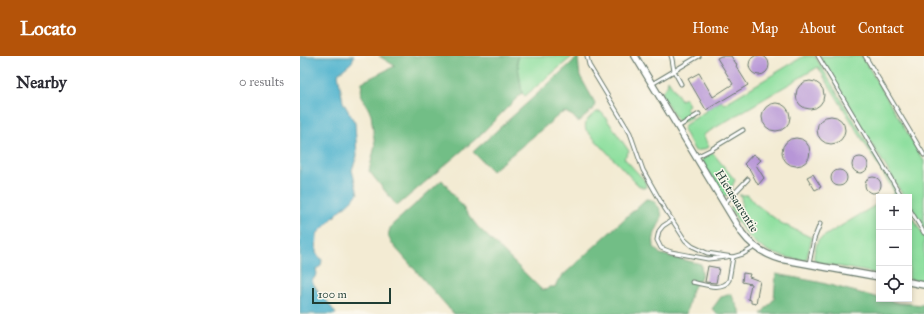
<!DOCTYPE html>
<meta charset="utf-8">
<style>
:root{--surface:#fff;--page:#f2f2f3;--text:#2b2b33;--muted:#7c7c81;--line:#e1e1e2;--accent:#b45309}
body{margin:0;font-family:"IM FELL Great Primer",serif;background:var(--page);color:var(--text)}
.controls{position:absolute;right:12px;bottom:12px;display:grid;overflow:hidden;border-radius:0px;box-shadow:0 2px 6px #0003}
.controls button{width:36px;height:36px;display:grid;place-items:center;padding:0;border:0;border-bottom:1px solid var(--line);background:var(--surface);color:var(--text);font:20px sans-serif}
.scale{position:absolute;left:12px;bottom:10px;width:79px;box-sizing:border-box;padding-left:4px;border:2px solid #1f3d34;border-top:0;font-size:11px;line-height:14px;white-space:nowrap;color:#1f3d34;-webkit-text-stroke:3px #fbf7ec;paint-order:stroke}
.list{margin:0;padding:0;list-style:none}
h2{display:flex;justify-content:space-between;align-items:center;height:52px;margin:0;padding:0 16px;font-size:17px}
h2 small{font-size:13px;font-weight:400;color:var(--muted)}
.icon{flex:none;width:22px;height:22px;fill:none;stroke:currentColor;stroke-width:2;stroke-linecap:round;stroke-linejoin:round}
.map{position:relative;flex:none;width:624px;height:258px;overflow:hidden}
header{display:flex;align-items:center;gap:24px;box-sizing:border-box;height:56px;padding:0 20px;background:var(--accent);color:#fff}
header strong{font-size:19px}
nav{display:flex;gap:22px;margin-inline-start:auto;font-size:14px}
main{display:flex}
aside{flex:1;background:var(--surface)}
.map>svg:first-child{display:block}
.green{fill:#8edf9f;stroke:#568e6a}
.forest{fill:#72be86;stroke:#487e5d}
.water{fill:#4fb3ce;stroke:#377881}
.building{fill:#b796d7}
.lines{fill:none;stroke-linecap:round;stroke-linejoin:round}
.service-casing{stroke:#697a6c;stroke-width:5}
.minor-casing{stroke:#697a6c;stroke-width:8}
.service{stroke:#fff;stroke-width:3}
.minor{stroke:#fff;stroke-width:5.5}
.labels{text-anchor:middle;stroke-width:3;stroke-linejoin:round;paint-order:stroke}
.street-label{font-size:12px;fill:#1f3d34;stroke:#fbf7ec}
</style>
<header>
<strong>Locato</strong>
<nav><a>Home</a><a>Map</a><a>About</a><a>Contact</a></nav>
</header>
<main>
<aside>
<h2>Nearby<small>0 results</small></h2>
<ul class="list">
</ul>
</aside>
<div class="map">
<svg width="624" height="258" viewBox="0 0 624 258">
<rect width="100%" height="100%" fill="#fbf7ec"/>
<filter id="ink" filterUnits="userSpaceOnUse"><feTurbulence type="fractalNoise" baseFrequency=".025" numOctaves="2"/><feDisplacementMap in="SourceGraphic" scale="8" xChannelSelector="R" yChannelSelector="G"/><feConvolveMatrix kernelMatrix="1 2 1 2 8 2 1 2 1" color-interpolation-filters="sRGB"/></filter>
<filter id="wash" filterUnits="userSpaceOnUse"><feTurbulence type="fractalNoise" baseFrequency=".012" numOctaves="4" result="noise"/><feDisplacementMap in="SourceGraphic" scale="16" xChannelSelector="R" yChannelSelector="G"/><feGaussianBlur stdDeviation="0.9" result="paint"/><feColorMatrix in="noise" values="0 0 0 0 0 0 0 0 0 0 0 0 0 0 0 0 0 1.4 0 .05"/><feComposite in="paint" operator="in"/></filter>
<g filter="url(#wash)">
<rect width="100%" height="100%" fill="#f3ebd3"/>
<g class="green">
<path d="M 218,0 L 273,0 L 225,40 L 222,37 L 217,4 Z"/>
<path d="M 504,0 L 515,0 L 600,141 L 589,141 L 595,137 L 518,11 L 403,79 L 409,91 L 401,94 L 395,95 L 383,74 L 385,69 L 406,55 L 406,54 L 421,45 L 424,48 Z"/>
<path d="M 519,0 L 562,0 L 624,105 L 624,173 L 609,149 L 609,141 L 604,141 Z"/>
<path d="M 368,24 L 381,44 L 385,42 L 389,49 L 386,52 L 391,61 L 380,67 L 378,66 L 361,38 L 362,35 L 367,30 Z"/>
<path d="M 297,56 L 301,56 L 303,58 L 329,95 L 324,102 L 345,125 L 346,131 L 344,132 L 338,129 L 286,74 C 283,66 290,60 297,56 Z"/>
<path d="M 412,96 L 435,124 L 431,133 L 432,135 C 430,139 426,141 422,139 L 402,106 L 402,103 Z"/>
<path d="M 439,139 L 448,139 L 456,149 L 457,149 L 481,167 L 512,182 L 507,201 L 505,205 C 482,200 462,198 447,178 C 440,171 436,161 430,152 L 434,150 L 441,151 L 442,148 L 441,141 Z"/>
<path d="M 579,147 L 579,218 L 515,206 C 512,199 516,191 518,184 Z"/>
<path d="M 609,156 L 624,180 L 624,226 L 609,223 Z"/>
</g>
<g class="forest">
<path d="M 79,0 L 218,0 L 217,4 L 222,37 L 178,81 L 97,150 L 69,115 L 75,90 L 71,58 L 61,38 L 62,26 L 95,10 Z"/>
<path d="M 278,1 L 279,13 L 280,20 L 295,47 L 294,52 L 280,65 L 277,65 L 273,60 L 265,56 L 260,58 L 192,115 L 173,96 Z"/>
<path d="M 142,124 L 177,170 L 241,233 L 246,234 L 249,231 L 255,231 L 258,224 L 346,143 C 351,143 354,145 357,149 C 368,161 356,169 354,181 C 353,184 354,188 354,191 L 360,198 L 401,208 L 402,218 L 399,225 L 392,233 L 386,258 L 154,258 L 94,190 C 88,181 87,180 91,170 Z"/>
<path d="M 476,218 L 518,226 L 579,242 L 579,243 L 583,243 L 599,247 L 624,249 L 624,258 L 461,258 L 474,243 Z"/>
<path d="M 431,238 L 441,258 L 418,258 L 412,253 L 421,241 Z"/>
</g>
<path class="water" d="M 0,0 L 54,0 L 52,6 L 38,18 L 43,46 L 55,67 L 57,100 L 52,114 L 58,138 L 42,153 L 17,178 L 16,197 L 22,204 L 21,210 L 16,213 L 17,218 L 12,225 L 20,239 L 27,245 L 36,258 L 0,258 Z"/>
<g id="blocks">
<g class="building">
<circle cx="459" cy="9" r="10"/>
<path d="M 421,0 L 431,0 L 437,9 L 436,10 L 448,29 L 406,54 L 388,23 L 399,17 L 413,41 L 433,28 L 417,2 Z"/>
<circle cx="510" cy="39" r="14"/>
<circle cx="476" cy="61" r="14"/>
<circle cx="531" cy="74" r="14"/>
<circle cx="496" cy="96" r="14"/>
<path d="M 453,98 L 461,104 L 456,109 L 464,122 L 458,129 L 450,114 L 444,108 Z"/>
<circle cx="560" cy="109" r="8"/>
<circle cx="539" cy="122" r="8"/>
<path d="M 513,118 L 521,131 L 515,134 L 507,121 Z"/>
<circle cx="573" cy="129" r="8"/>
<path d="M 408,210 L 419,212 L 416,227 L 405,226 Z"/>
<path d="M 443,217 L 450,218 L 449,221 L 460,225 L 458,235 L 456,248 L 451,247 L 451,244 L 448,243 L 451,228 L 442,226 Z"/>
</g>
</g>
</g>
<g filter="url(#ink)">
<use href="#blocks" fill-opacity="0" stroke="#697a6c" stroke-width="1"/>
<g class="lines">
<g class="service-casing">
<g id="service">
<path d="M 287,0 L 289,9 L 330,77 L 343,114 L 365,153 L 385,184 L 392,190 L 407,197 L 433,201 L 443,198 L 455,191"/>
<path d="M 371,0 L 372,3 L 374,15 L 381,28"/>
<path d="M 518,0 L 602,141"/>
<path d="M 565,0 L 624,99"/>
<path d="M 352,28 L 399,0"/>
<path d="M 378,71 L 399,58"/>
<path d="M 396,101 L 410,94 L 443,74"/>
<path d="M 424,148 L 448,123"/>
<path d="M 609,152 L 624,177"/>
<path d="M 372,164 L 363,170 L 359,175 L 358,179 L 357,184 L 361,192 L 371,196 L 408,203 L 427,201"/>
<path d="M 509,208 L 514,183 L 520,168"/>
<path d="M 392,226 C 402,228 423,236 429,224 L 433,201"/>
</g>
</g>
<g class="minor-casing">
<g id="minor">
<path d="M 335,0 L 442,177 C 452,191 464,198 480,203 L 579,221"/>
<path d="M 609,226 L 624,229"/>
</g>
</g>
<use href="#service" class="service"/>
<use href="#minor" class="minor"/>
</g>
</g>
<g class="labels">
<g class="street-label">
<text transform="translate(437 145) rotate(58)" y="4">Hietasaarentie</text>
</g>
</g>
</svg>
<div class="controls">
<button>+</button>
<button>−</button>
<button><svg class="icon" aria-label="locate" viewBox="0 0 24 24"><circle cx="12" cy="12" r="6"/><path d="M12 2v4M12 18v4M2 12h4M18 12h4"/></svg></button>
</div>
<div class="scale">100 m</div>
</div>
</main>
